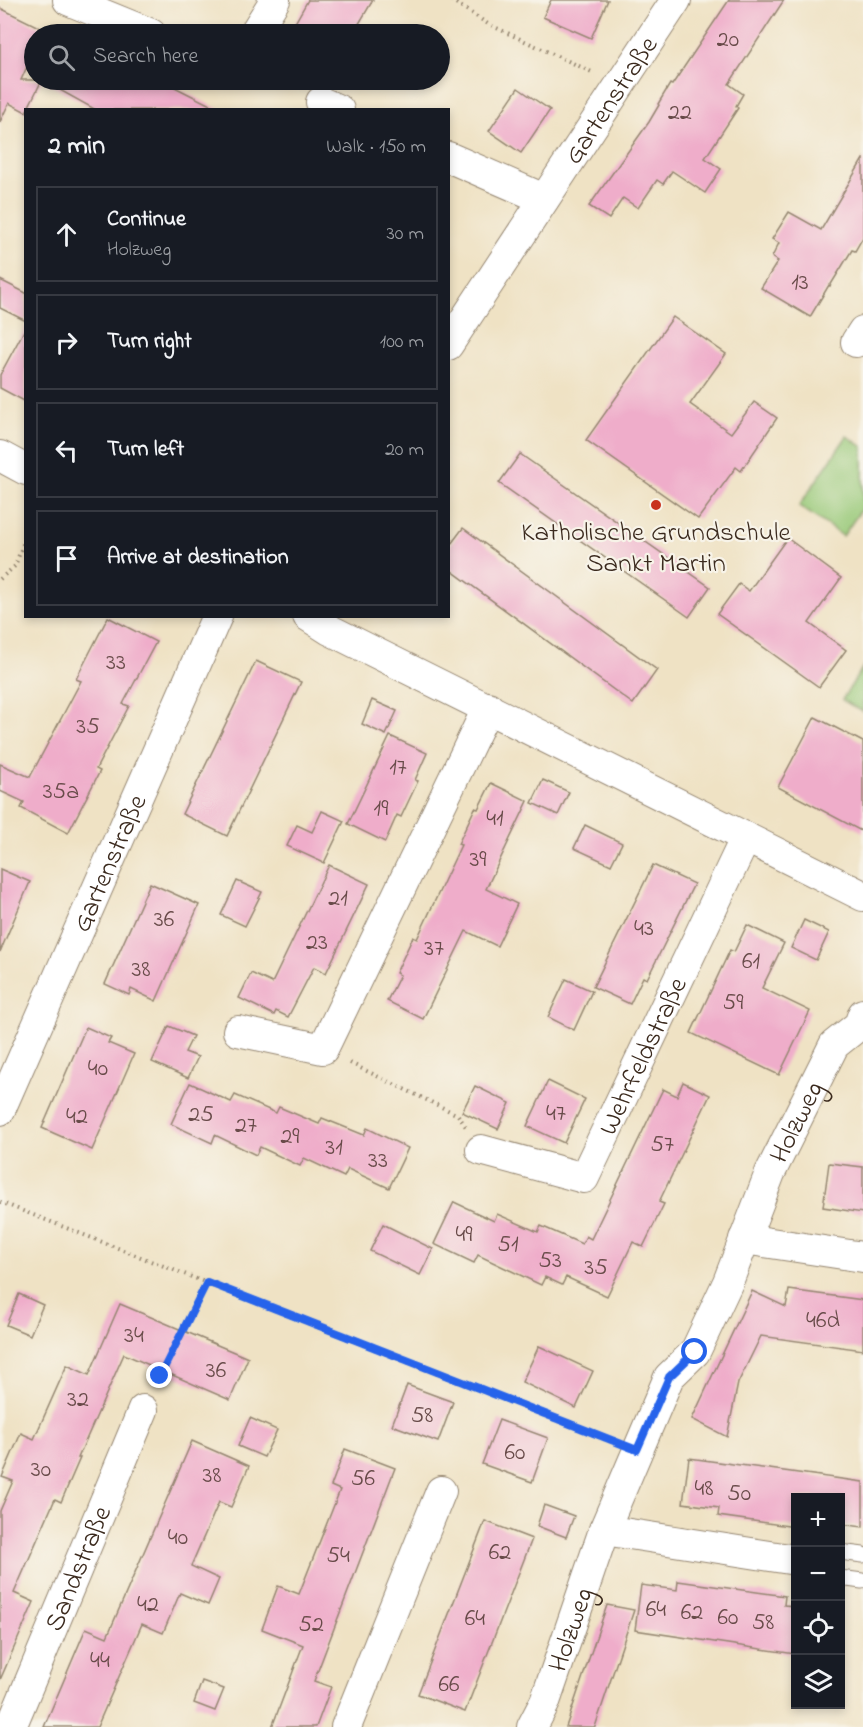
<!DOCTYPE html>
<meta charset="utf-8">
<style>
:root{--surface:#171b24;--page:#20242c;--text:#f1f3f6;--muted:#9ea1a6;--line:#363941}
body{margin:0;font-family:"Indie Flower",sans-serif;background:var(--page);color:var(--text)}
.controls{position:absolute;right:18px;bottom:18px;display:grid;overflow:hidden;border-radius:0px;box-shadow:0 3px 9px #0003}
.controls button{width:54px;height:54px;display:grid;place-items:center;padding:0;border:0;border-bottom:2px solid var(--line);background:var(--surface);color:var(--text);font:30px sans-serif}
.stop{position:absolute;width:18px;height:18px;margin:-14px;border:4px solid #2563eb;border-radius:50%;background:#fff}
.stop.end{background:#2563eb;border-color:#fff;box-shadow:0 2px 6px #0008}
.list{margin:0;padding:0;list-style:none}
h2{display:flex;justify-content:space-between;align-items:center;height:78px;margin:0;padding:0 24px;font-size:26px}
h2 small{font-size:20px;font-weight:400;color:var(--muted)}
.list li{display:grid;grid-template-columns:39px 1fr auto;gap:18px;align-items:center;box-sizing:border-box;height:96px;margin:0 12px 12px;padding:0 12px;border:2px solid var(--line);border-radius:0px}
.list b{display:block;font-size:22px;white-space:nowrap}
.list p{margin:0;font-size:20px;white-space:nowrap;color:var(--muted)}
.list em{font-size:20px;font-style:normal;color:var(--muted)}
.icon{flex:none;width:33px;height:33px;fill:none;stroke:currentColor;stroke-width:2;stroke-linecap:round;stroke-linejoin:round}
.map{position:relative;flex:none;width:863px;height:1727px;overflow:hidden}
.search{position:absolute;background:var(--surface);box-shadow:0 3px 9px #0003;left:24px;top:24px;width:426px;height:66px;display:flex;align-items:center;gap:15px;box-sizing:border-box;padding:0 21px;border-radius:33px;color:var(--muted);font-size:22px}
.panel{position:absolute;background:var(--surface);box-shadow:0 3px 9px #0003;left:24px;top:108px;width:426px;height:510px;border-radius:0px}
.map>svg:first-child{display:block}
.green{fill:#98c978;stroke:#6a7a4b;stroke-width:1.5}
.building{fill:#efadca}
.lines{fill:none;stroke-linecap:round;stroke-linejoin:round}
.lane-casing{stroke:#958671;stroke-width:17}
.street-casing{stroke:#958671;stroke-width:32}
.path{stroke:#958671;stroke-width:4;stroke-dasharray:1.5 4.5;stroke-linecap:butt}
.lane{stroke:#fff;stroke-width:15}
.street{stroke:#fff;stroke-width:30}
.route{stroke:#2563eb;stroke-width:8}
.poi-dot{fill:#c8321e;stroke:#f7f3e8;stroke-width:2}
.labels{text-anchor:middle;stroke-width:4.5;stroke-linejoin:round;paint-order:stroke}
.number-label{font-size:24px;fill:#684b49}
.street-label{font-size:27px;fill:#3b2a1e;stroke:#f7f3e8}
.poi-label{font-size:27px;fill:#3b2a1e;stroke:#f7f3e8}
</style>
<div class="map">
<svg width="863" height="1727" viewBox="0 0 863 1727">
<rect width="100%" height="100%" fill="#f7f3e8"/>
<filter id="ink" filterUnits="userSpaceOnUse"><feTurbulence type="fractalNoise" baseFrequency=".0167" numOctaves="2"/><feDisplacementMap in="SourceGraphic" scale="12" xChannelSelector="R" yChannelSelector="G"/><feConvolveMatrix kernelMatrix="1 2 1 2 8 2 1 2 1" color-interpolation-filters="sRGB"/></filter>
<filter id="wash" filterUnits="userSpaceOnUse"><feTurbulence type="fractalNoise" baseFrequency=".008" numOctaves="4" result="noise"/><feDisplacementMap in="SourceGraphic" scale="24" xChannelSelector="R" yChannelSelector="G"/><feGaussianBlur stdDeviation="1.35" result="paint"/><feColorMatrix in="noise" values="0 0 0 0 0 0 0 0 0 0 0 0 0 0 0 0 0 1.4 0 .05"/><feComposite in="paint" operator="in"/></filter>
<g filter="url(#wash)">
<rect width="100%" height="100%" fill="#efe2c4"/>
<g class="green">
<path d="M 847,436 L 863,447 L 863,507 L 843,536 L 799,506 Z"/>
<path d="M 863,667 L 863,712 L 842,700 Z"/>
</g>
<g id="blocks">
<g class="building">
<path d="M 308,0 L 373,0 L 353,34 L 315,34 L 295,23 Z"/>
<path d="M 551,0 L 608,0 L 591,38 L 543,17 Z"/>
<path d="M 729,0 L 784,0 L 729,84 L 743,94 L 736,106 L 738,108 L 705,158 L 721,169 L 705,193 L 672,171 L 663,184 L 657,180 L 638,208 L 623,198 L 609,219 L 589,206 L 649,122 L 659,105 L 658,104 L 670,84 L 672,85 Z"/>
<path d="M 0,8 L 45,30 L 43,34 L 34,34 L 34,51 L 21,80 L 161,80 L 220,110 L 96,110 L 42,80 L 26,112 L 9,103 L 0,122 Z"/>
<path d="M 518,88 L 550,110 L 521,153 L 489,131 Z"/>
<path d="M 863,159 L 863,237 L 855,251 L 852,250 L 830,286 L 829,285 L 810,317 L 761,288 L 778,261 L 772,257 L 779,243 L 772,239 L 789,212 L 821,230 Z"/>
<path d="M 0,280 L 26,293 L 26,321 L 0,308 Z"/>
<path d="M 673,317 L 726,354 L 690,404 L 731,433 L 754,402 L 777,418 L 741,471 L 736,467 L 698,519 L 586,440 Z"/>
<path d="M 26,327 L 26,402 L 0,388 L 0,375 Z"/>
<path d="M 520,454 L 710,587 L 689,617 L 499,483 Z"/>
<path d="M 463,528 L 657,670 L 633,704 L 448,568 L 448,548 Z"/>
<path d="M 787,538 L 841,578 L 809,623 L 846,650 L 819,687 L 717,614 L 739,584 L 749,591 Z"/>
<path d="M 108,617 L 156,642 L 123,704 L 129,706 L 96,769 L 100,771 L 68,833 L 21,808 L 24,802 L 0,791 L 0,764 L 30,777 L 81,681 L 76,679 Z"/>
<path d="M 256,661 L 301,682 L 227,836 L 182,814 Z"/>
<path d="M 372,700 L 397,711 L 386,735 L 362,724 Z"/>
<path d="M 815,717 L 863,742 L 863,832 L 778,787 Z"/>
<path d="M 390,736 L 427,753 L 415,780 L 418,781 L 401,817 L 397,815 L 385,842 L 348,824 Z"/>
<path d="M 543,780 L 569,792 L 558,815 L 532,803 Z"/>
<path d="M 491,783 L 528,801 L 486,889 L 517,904 L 497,946 L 466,931 L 423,1019 L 387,1001 L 400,975 L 396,973 L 413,937 L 417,939 L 461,845 L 458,844 L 475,808 L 478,809 Z"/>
<path d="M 322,811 L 344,821 L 324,863 L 287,846 L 297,825 L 312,832 Z"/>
<path d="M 585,825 L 622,843 L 611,865 L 574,848 Z"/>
<path d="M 329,865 L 369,884 L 326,973 L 314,967 L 288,1017 L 276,1011 L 274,1015 L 239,998 L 251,973 L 272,983 Z"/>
<path d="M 653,865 L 694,884 L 647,979 L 643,977 L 630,1004 L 593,987 Z"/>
<path d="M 0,869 L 30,882 L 0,952 Z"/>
<path d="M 237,881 L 262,892 L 245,926 L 221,915 Z"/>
<path d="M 150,883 L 199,905 L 156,1001 L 131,989 L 129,995 L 105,984 Z"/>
<path d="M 804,920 L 829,932 L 816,960 L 791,948 Z"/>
<path d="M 747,925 L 784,943 L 762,988 L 810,1011 L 779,1075 L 691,1033 L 730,950 L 734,952 Z"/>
<path d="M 566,979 L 592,991 L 574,1030 L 548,1017 Z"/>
<path d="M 169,1026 L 193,1036 L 185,1052 L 198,1057 L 188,1078 L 152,1062 Z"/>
<path d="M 86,1027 L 111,1038 L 108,1043 L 134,1054 L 92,1150 L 42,1128 Z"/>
<path d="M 548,1081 L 585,1099 L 564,1143 L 527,1126 Z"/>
<path d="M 683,1082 L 710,1095 L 659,1202 L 664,1204 L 643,1247 L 633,1242 L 607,1296 L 566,1277 L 562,1285 L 545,1277 L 541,1285 L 478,1255 L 474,1263 L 434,1244 L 454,1202 L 494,1221 L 497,1214 L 538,1232 L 541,1226 L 582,1244 L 586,1236 L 591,1239 L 663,1089 L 677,1096 Z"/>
<path d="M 190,1083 L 231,1102 L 235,1095 L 276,1113 L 279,1107 L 319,1124 L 322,1118 L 364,1135 L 367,1128 L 408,1148 L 389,1188 L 348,1169 L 344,1177 L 304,1158 L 300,1166 L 260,1147 L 256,1155 L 215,1135 L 212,1143 L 171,1124 Z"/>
<path d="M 475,1086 L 510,1103 L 498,1129 L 462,1112 Z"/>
<path d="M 829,1163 L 863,1167 L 863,1213 L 823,1207 Z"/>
<path d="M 383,1224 L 433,1249 L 420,1275 L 370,1251 Z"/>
<path d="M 789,1290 L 863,1300 L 863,1350 L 761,1336 L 738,1383 L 727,1437 L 692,1419 L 752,1291 L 786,1307 Z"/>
<path d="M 19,1294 L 43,1305 L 30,1335 L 6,1325 Z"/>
<path d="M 120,1304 L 248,1358 L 230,1400 L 124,1354 L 78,1458 L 80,1458 L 61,1502 L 55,1499 L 14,1593 L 34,1602 L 0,1680 L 0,1511 L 13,1481 L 2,1477 L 21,1433 L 34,1439 L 67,1365 L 89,1375 Z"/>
<path d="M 539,1346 L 593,1371 L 576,1408 L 522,1382 Z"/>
<path d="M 407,1385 L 453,1402 L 438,1442 L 392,1425 Z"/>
<path d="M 250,1418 L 277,1430 L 264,1457 L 238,1446 Z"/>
<path d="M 499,1420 L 548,1438 L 532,1482 L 482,1464 Z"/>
<path d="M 192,1441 L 249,1466 L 231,1507 L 219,1502 L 191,1566 L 219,1579 L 208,1605 L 180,1593 L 163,1633 L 142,1624 L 97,1727 L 44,1727 L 86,1628 L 107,1637 Z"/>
<path d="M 345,1449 L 395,1468 L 314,1681 L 331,1687 L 316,1727 L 272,1727 L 303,1645 L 262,1629 L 278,1586 L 299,1594 L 340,1490 L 331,1486 Z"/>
<path d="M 689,1458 L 863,1482 L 863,1527 L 840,1524 L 840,1497 L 795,1497 L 795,1527 L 718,1516 L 719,1508 L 683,1503 Z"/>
<path d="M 544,1505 L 574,1516 L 566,1537 L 537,1526 Z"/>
<path d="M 485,1521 L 532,1539 L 465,1712 L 418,1694 Z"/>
<path d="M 678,1581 L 785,1596 L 784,1605 L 795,1606 L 795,1654 L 635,1630 L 641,1585 L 677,1590 Z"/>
<path d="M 607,1605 L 634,1610 L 595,1727 L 566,1727 Z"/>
<path d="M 202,1681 L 224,1689 L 215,1711 L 194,1703 Z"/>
</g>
</g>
</g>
<g filter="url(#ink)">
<use href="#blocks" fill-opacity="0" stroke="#958671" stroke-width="1.5"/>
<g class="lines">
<g class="lane-casing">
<g id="lane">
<path d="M 840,1552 L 863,1555"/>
<path d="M 840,1578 L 862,1581"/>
</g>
</g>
<g class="street-casing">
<g id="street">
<path d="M 68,0 L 151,34"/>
<path d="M 254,34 L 275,0"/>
<path d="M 321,102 L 339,110"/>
<path d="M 448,157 L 544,199"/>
<path d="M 856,342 L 863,331"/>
<path id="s1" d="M 448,345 L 676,0"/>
<path d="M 0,456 L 26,470"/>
<path d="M 308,616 L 330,630 L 863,896"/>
<path d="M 238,1031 L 323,1049 L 488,707"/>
<path id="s2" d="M 0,1110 L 217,616"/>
<path id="s3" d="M 481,1150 L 584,1178 L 746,837"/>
<path d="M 744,1239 L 863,1257"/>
<path d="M 604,1530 L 796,1560"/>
<path id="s4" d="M 11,1727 L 143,1410"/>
<path d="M 346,1727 L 441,1491"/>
<path id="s5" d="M 532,1727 L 545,1702 L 604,1530 L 669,1377 L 695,1352 L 728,1282 L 770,1173 L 834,1045 L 859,1025 L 863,1014"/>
</g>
</g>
<g class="path">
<path d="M 451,0 L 488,24 L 594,73"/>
<path d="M 0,579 L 15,566 L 26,536"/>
<path d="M 350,1063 L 458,1115 L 466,1127"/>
<path d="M 0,1202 L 611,1441"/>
<path d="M 155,1386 L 207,1282"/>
</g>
<use href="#lane" class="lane"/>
<use href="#street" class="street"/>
</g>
</g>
<g class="lines" filter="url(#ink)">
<path class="route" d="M 160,1376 L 207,1282 L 637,1450 L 669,1377 L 695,1352"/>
</g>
<circle class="poi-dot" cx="656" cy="505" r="6"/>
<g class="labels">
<g class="number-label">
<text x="728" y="46">20</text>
<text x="680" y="119">22</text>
<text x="800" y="289">13</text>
<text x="116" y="669">33</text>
<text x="88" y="733">35</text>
<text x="398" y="774">17</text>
<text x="61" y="798">35a</text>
<text x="381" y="815">19</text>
<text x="495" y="825">41</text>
<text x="478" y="866">39</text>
<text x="338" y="905">21</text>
<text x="164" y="926">36</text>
<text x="644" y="935">43</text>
<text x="317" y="949">23</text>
<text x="434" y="955">37</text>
<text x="751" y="968">61</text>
<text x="141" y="976">38</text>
<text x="733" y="1009">59</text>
<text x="98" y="1075">40</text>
<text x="556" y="1120">47</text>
<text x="201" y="1121">25</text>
<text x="77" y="1123">42</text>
<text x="246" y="1132">27</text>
<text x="290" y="1143">29</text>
<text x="662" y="1151">57</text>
<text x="334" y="1154">31</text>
<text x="378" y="1167">33</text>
<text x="464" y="1241">49</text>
<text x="508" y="1251">51</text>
<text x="550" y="1267">53</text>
<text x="596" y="1274">35</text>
<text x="823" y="1327">46d</text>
<text x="134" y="1342">34</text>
<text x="216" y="1377">36</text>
<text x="78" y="1406">32</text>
<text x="422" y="1422">58</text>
<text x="515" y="1459">60</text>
<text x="41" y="1476">30</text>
<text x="212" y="1482">38</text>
<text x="363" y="1485">56</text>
<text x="704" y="1495">48</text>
<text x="739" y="1500">50</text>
<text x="178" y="1544">40</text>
<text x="500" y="1559">62</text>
<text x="338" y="1562">54</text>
<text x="148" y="1611">42</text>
<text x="656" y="1616">64</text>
<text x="692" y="1619">62</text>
<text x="728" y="1624">60</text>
<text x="475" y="1625">64</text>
<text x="763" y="1629">58</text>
<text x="311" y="1631">52</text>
<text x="100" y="1667">44</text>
<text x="449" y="1691">66</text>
</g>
<g class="street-label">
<text dy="9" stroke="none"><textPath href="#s1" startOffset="294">Gartenstraße</textPath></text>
<text dy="9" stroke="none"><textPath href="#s2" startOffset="270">Gartenstraße</textPath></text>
<text dy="9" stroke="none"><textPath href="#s3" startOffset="242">Wehrfeldstraße</textPath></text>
<text dy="9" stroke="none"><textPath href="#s5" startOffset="664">Holzweg</textPath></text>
<text dy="9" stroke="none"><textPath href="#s4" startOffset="172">Sandstraße</textPath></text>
<text dy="9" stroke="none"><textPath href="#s5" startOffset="105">Holzweg</textPath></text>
</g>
<g class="poi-label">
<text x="656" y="540">Katholische Grundschule<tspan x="656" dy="31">Sankt Martin</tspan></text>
</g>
</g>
</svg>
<div class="controls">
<button>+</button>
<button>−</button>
<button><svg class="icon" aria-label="locate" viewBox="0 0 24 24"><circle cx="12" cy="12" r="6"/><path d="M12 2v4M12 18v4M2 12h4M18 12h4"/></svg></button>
<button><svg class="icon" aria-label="layers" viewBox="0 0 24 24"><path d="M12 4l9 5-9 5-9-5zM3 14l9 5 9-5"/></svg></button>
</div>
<div class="stop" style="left:695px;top:1352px"></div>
<div class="stop end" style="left:160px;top:1376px"></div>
<div class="search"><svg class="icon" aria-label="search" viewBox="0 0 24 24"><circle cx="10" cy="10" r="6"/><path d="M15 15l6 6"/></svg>Search here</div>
<section class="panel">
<h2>2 min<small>Walk · 150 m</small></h2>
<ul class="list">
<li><svg class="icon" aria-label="ahead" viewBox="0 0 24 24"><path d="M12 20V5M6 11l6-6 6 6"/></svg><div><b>Continue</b><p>Holzweg</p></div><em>30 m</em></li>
<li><svg class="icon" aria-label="right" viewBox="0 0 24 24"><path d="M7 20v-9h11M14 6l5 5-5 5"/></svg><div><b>Turn right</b></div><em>100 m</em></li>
<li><svg class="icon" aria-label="left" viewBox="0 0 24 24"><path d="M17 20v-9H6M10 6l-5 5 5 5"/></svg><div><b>Turn left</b></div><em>20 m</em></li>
<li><svg class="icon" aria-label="arrive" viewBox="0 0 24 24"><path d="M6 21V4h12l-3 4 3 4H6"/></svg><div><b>Arrive at destination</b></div></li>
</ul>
</section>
</div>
